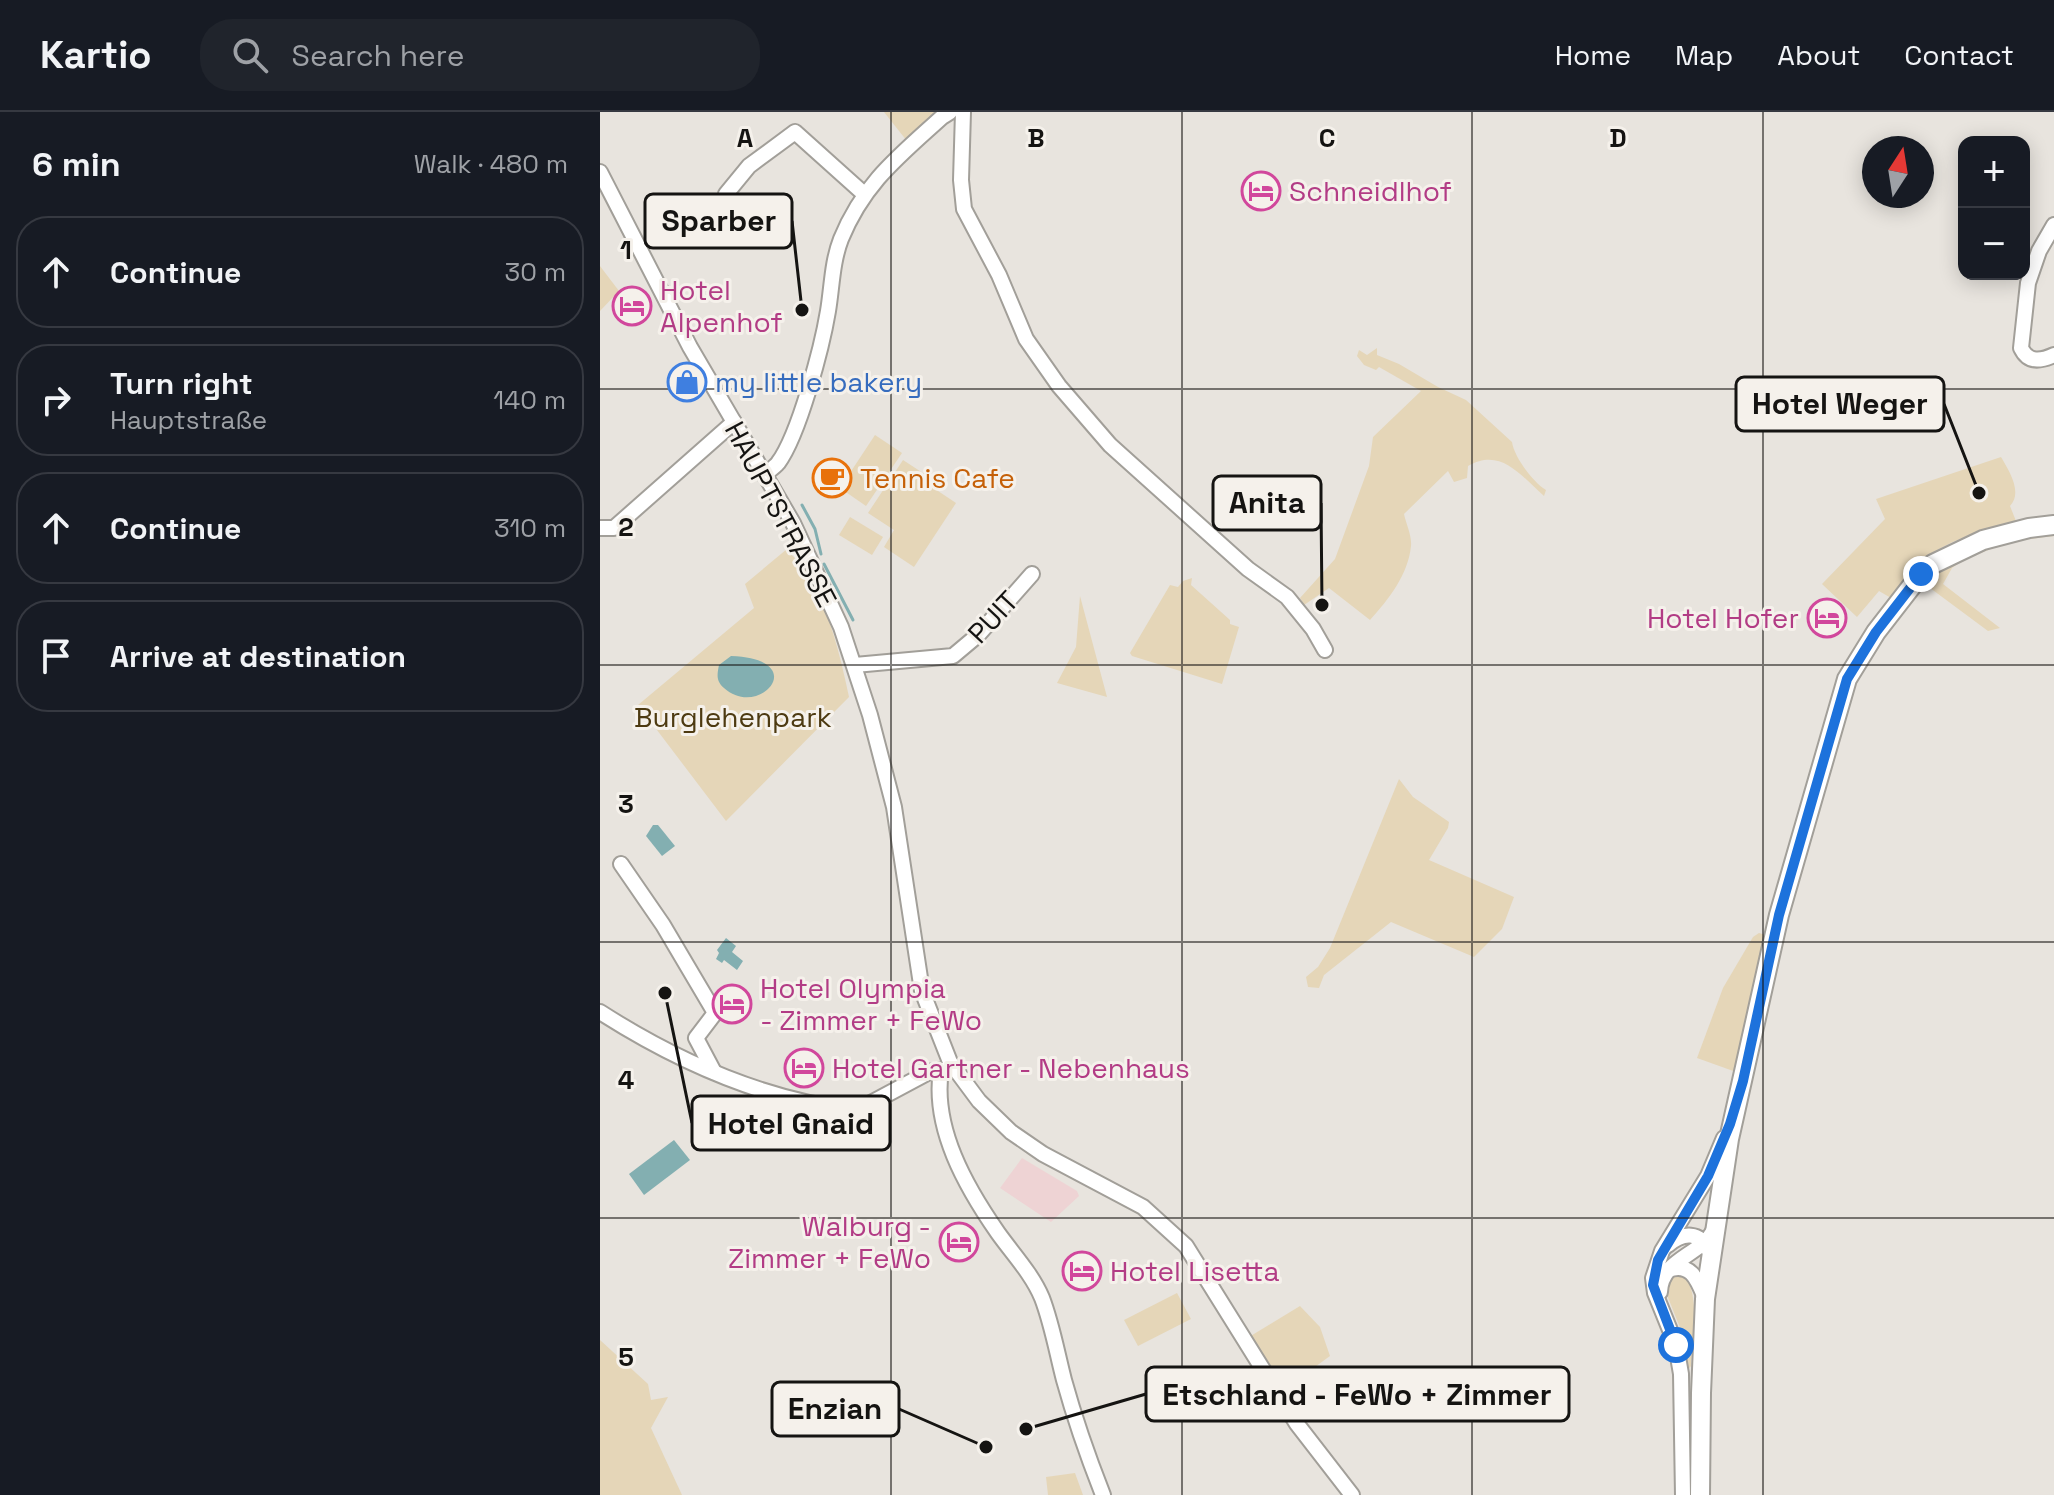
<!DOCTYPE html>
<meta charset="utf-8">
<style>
:root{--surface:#171b24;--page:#20242c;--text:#f1f3f6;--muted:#9ea1a6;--line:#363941}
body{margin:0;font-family:"Space Grotesk",sans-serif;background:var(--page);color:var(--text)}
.controls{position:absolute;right:24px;top:24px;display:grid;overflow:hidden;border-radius:16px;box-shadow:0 4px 20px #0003}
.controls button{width:72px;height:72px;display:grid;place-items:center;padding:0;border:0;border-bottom:2px solid var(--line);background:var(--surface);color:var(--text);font:40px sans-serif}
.compass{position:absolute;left:1262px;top:24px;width:72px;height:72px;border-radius:50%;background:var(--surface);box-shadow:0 4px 20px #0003;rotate:12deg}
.stop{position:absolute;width:24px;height:24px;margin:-18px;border:6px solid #1d72dc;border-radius:50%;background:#fff}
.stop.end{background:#1d72dc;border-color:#fff;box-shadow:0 2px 8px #0008}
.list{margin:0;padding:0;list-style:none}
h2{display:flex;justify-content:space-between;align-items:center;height:104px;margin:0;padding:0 32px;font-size:34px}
h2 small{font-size:26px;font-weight:400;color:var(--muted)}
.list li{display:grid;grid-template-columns:52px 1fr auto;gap:24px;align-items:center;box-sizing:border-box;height:112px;margin:0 16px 16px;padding:0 16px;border:2px solid var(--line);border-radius:32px}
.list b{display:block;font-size:30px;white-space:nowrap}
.list p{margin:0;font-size:26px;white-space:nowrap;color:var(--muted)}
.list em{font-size:26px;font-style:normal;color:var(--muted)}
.icon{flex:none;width:44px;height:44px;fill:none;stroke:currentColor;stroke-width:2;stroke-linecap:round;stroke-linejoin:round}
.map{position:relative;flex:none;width:1454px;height:1383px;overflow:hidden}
header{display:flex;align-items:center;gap:48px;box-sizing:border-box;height:112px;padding:0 40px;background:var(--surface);border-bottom:2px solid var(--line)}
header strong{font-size:38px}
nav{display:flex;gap:44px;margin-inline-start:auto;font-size:28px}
.search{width:560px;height:72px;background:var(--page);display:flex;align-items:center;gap:20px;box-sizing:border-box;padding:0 28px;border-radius:32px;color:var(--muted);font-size:30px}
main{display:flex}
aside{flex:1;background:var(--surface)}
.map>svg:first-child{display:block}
.commercial{fill:#eed3d4}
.green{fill:#e5d6b8}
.water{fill:#83afb1}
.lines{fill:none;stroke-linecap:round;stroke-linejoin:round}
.stream{stroke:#83afb1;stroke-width:3}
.minor-casing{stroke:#a29f99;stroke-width:18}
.major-casing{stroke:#a29f99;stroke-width:22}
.minor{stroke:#fff;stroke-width:14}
.major{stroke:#fff;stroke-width:18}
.route{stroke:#1d72dc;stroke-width:10}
.grid{fill:none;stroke:#151412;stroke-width:2;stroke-opacity:0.55}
.labels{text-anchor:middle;stroke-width:6;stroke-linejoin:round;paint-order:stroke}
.hotel-label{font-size:28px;fill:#b23c85;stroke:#f5f1eb;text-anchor:start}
.shop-label{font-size:28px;fill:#366cbe;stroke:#f5f1eb;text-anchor:start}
.food-label{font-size:28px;fill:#c56008;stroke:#f5f1eb;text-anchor:start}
.street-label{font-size:28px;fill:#151412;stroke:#f5f1eb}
.park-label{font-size:28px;fill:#4d3a11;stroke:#f5f1eb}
.grid-label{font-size:26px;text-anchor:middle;font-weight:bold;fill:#151412;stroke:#f5f1eb;stroke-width:6;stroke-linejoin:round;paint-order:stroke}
.leader{fill:none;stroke:#151412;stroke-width:3}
.callout-dot{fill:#151412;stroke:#f5f1eb;stroke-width:3}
.callout{fill:#f5f1eb;stroke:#151412;stroke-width:3}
.callout-label{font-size:30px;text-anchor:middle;font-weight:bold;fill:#151412}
</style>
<header>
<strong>Kartio</strong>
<div class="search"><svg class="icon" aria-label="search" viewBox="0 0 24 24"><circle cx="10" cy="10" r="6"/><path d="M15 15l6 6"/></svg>Search here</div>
<nav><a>Home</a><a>Map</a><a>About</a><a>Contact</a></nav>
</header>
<main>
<aside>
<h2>6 min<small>Walk · 480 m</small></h2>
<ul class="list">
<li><svg class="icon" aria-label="ahead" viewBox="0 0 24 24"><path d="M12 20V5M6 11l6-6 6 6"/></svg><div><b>Continue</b></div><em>30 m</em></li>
<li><svg class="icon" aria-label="right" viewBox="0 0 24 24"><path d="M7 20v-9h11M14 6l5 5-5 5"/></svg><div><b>Turn right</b><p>Hauptstraße</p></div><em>140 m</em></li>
<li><svg class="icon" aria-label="ahead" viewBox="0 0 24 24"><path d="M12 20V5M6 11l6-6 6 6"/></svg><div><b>Continue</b></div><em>310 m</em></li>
<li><svg class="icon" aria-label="arrive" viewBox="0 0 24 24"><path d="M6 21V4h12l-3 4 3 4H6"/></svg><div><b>Arrive at destination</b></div></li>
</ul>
</aside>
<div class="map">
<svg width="1454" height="1383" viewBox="0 0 1454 1383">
<rect width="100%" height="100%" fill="#e8e4de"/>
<path class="commercial" d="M 422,1046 L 477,1079 L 479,1084 L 451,1110 L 400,1076 Z"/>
<g class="green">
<path d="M 284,0 L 340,0 L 307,29 Z"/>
<path d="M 0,154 L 19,179 L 0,199 Z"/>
<path d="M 777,236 L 777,243 L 799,252 L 838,275 L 866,288 L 912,330 C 914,345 933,370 946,378 L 944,384 C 920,363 901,335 868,354 L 867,366 L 854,370 L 848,359 L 804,402 C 806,412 812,423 811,434 C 808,463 789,487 770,508 L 729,476 L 704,493 L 700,486 L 735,447 L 769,354 L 773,325 L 821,279 L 779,255 L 776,258 L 764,253 L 757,244 L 759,238 L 767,243 Z"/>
<path d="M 275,323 L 302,341 L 266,394 L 240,376 Z"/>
<path d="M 1401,345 C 1409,359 1423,380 1410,394 L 1416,409 C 1381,417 1346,430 1316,451 L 1317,453 L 1291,486 L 1279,479 L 1257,505 L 1222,472 L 1285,407 L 1276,387 Z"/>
<path d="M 303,348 L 329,365 L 326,371 L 356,391 L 314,455 L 284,435 L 294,418 L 268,401 Z"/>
<path d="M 250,405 L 283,425 L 272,443 L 239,423 Z"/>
<path d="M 1454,420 L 1454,424 L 1407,430 L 1362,449 L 1352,456 L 1343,472 L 1400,516 L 1388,519 L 1326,473 C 1350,436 1414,428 1454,420 Z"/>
<path d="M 187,437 C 193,447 204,451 208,459 C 229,499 240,542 249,585 L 126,709 L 38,593 L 154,496 L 145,472 Z"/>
<path d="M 592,466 L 591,473 L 630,508 L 630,512 L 639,515 L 622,572 L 532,544 L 530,541 L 570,473 L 578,475 L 583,469 Z"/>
<path d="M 480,484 L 507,585 L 457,571 L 476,535 Z"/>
<path d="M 799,667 L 813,685 L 849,710 L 848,716 L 829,748 L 914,785 L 902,817 L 874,845 L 791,810 L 724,863 L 719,876 L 708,875 L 706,865 L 718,855 L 730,836 Z"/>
<path d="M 1159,821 L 1166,823 L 1136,960 L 1097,946 L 1123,876 L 1153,825 Z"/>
<path d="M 1084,1162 C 1101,1185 1092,1226 1091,1254 L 1087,1259 L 1085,1246 L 1089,1238 L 1065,1178 L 1072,1163 Z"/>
<path d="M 577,1181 L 591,1207 L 538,1234 L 524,1208 Z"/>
<path d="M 700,1194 L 720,1215 L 730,1244 L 682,1279 L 649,1225 Z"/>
<path d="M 0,1228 L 48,1272 L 51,1288 L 68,1285 L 51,1316 L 82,1383 L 0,1383 Z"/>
<path d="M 475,1361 L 483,1383 L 448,1383 L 446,1365 Z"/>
</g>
<g class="water">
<path d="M 131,544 C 213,547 159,608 124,576 C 116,569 117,563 119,553 Z"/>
<path d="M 53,713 L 58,713 L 75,734 L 62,744 L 46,724 Z"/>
<path d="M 126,826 L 136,834 L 132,840 L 143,849 L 137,858 L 124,848 L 122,851 L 116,847 L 119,841 L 117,838 Z"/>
<path d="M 74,1028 L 90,1048 L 44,1083 L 29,1062 Z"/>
</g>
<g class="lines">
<g class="stream">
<path d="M 202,393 L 215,417 L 221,442"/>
<path d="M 224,452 L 253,508"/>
</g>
<g class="minor-casing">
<g id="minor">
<path d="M 363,0 L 361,68 L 364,97 L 399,163 L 426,227 L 459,274 L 510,333 L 648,457 L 687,485 L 713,517 L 725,538"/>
<path d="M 0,60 L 90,235 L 193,411 L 241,515 L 270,603 L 294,695 L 322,879 L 350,950 L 379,989 L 411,1020 L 443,1042 L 543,1095 L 586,1134 L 697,1312 L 752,1383"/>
<path d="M 126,82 L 149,54 L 195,20 L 263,81"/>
<path d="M 1454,113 L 1439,139 L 1428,171 L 1421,236 C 1428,251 1441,249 1454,243"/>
<path d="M 164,363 C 168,359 174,356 178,351 C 199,323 222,235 228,199 C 232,175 232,150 241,127 C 264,71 298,45 342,5 L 350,0"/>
<path d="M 0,416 L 14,416 L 134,310"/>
<path d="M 255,553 L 353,544 L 378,523 L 432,462"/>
<path d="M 21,752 L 63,813 L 115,901 L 96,926 L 114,960"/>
<path d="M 0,900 C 78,950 164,988 256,999 L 329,960 L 341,958"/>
<path d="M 341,958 C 332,1016 366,1075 398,1121 C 413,1142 432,1162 442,1186 C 452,1212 457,1241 464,1268 C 475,1308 488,1345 503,1383"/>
<path d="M 1068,1133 C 1083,1120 1100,1119 1109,1139"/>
<path d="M 1068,1158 C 1091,1149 1098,1169 1105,1186"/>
<path d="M 1060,1180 C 1061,1147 1100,1144 1114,1118"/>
<path d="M 1083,1383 L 1081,1262 L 1076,1233 L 1055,1181 L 1053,1166 L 1062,1139 L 1108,1064 L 1124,1026"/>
</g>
</g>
<g class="major-casing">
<path id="major" d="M 1100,1383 L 1101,1281 L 1105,1187 L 1129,1027 L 1179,803 L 1247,567 L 1276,520 L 1321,462 L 1333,452 L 1383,428 L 1429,416 L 1454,413"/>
</g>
<use href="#minor" class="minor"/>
<use href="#major" class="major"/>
</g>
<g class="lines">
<path class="route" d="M 1076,1233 L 1053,1173 L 1058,1148 L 1108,1064 L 1130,1012 L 1143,969 L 1179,803 L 1247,567 L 1276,520 L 1321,462"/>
</g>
<path class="grid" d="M 291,0 L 291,1383M 582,0 L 582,1383M 872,0 L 872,1383M 1163,0 L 1163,1383M 0,277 L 1454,277M 0,553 L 1454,553M 0,830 L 1454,830M 0,1106 L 1454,1106"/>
<defs>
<g id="hotel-ring" transform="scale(2)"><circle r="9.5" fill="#f5f1eb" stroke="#d1479c" stroke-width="1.5"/><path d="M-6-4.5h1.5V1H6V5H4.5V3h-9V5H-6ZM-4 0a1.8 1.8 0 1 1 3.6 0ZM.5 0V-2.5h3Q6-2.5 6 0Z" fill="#d1479c"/></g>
<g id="shop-ring" transform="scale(2)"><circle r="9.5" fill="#f5f1eb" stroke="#3f7fe0" stroke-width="1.5"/><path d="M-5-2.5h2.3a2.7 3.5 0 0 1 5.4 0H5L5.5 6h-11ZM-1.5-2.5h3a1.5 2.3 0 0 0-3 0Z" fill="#3f7fe0"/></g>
<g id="cafe-ring" transform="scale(2)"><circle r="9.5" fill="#f5f1eb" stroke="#e8710a" stroke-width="1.5"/><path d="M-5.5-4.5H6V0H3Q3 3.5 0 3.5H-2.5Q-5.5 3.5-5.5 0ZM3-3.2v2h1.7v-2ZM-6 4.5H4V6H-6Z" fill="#e8710a"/></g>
</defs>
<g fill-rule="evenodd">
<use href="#hotel-ring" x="661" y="79"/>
<use href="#hotel-ring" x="32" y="194"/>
<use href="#shop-ring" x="87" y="270"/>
<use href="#cafe-ring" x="232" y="366"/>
<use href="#hotel-ring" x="1227" y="506"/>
<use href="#hotel-ring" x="132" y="892"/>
<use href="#hotel-ring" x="204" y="956"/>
<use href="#hotel-ring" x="359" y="1130"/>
<use href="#hotel-ring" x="482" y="1159"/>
</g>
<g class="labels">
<g class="hotel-label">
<text x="689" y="89">Schneidlhof</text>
<text x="60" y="188">Hotel<tspan x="60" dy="32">Alpenhof</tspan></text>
<text x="1199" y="516" text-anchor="end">Hotel Hofer</text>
<text x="160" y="886">Hotel Olympia<tspan x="160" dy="32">- Zimmer + FeWo</tspan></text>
<text x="232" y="966">Hotel Gartner - Nebenhaus</text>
<text x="331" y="1124" text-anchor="end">Walburg -<tspan x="331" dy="32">Zimmer + FeWo</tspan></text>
<text x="510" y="1169">Hotel Lisetta</text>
</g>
<g class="shop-label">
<text x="115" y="280">my little bakery</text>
</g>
<g class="food-label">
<text x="260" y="376">Tennis Cafe</text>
</g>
<g class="street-label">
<text transform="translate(181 402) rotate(62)" y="10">HAUPTSTRASSE</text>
<text transform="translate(393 505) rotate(-47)" y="10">PUIT</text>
</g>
<g class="park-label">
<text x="133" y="615">Burglehenpark</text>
</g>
</g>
<g class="grid-label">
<text x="145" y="35">A</text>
<text x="436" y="35">B</text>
<text x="727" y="35">C</text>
<text x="1018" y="35">D</text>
<text x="26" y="147">1</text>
<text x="26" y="424">2</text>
<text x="26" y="701">3</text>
<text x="26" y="977">4</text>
<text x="26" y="1254">5</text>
</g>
<path class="leader" d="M202 198L192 109M1379 381L1344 292M722 493L721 391M65 881L92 1011M426 1317L546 1282M386 1335L299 1297"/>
<g class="callout-dot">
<circle cx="202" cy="198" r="8"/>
<circle cx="1379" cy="381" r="8"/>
<circle cx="722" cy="493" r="8"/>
<circle cx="65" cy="881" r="8"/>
<circle cx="426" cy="1317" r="8"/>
<circle cx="386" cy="1335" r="8"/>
</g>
<g class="callout">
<rect x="45" y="82" width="147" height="54" rx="8"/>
<rect x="1136" y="265" width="208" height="54" rx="8"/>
<rect x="613" y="364" width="108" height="54" rx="8"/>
<rect x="92" y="984" width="198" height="54" rx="8"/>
<rect x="546" y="1255" width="423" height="54" rx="8"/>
<rect x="172" y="1270" width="127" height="54" rx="8"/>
</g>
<g class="callout-label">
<text x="119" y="119">Sparber</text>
<text x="1240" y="302">Hotel Weger</text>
<text x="667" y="401">Anita</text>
<text x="191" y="1022">Hotel Gnaid</text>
<text x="757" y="1293">Etschland - FeWo + Zimmer</text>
<text x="235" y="1307">Enzian</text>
</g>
</svg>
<div class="controls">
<button>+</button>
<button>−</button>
</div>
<svg class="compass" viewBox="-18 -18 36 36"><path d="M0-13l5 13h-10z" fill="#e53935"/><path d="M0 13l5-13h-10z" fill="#9ea1a6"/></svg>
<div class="stop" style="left:1076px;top:1233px"></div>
<div class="stop end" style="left:1321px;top:462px"></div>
</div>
</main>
